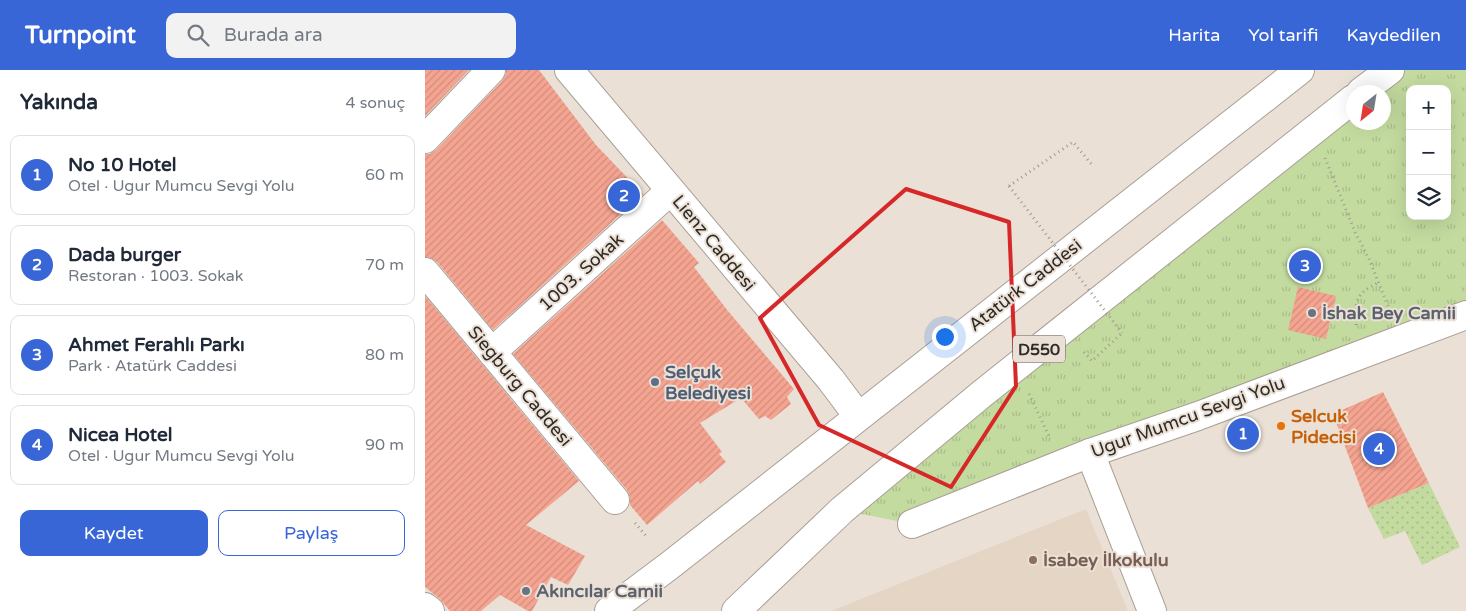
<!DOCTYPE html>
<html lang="tr">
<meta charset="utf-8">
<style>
:root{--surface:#fff;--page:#f2f2f3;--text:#1f2937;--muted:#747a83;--line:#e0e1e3;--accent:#3966d6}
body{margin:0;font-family:"Varela Round",sans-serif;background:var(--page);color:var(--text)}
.controls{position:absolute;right:15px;top:15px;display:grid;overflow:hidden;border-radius:10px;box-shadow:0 5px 20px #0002}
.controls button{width:45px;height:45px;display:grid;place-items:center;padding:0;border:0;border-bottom:1px solid var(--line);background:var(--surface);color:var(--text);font:25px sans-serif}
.compass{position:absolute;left:921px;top:15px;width:45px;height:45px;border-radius:50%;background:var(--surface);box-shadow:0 5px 20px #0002;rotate:210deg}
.you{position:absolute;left:519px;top:266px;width:18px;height:18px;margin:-12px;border:4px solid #fff;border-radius:50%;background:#1a73e8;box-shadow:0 0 0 8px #1a73e833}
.badge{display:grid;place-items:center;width:32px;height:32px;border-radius:50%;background:var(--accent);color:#fff;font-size:16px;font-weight:700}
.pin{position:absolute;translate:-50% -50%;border:2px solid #fff;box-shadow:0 1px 5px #0006}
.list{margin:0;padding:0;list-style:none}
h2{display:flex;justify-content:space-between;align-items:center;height:65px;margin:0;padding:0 20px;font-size:21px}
h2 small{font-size:16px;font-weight:400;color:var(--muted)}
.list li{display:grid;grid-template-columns:32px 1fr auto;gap:15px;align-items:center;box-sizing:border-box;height:80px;margin:0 10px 10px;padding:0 10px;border:1px solid var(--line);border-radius:10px}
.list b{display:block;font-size:19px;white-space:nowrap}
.list p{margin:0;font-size:16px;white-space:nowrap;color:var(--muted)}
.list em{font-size:16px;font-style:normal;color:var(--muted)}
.actions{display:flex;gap:10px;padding:15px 20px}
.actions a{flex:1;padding:11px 0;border:1px solid var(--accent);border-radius:10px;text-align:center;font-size:18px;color:var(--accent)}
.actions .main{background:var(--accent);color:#fff}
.icon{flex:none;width:28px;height:28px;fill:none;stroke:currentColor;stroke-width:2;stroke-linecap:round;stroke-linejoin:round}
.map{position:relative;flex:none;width:1041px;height:541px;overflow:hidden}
header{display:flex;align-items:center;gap:30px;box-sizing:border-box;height:70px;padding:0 25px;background:var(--accent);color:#fff}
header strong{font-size:24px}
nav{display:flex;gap:28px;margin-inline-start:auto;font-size:18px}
.search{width:350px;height:45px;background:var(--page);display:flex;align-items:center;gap:12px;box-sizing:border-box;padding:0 18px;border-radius:10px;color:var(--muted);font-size:19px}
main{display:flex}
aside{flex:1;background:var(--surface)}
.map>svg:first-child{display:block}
.built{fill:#e5d5c5}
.grass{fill:url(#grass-tufts);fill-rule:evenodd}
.garden{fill:url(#garden-dots)}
.building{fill:url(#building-hatch)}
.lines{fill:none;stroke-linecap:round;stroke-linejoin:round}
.street-casing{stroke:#a99f95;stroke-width:30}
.highway-casing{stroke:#a99f95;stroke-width:30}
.path{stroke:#a19991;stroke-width:3;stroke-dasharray:1 4;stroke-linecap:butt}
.street{stroke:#fff;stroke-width:28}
.highway{stroke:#fff;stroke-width:28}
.path-bridge{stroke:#a19991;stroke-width:3;stroke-dasharray:1 4;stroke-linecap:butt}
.marked{fill:none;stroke:#d62828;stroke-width:4;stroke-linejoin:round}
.worship-dot{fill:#6b7280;stroke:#ebe0d6;stroke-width:2}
.service-dot{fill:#5c6f8a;stroke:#ebe0d6;stroke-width:2}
.food-dot{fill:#e8710a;stroke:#ebe0d6;stroke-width:2}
.education-dot{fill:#8d6e63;stroke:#ebe0d6;stroke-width:2}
.labels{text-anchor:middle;stroke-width:4;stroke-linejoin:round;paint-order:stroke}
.shield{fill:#ebe0d6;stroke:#67615b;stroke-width:1}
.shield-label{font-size:16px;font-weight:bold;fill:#2e2a26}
.street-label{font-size:18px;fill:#2e2a26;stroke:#ebe0d6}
.worship-label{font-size:18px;font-weight:bold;fill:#5b616d;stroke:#ebe0d6;text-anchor:start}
.service-label{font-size:18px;font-weight:bold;fill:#4e5e75;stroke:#ebe0d6;text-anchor:start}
.food-label{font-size:18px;font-weight:bold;fill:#c56008;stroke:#ebe0d6;text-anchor:start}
.education-label{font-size:18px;font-weight:bold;fill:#785e54;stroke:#ebe0d6;text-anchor:start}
</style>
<header>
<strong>Turnpoint</strong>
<div class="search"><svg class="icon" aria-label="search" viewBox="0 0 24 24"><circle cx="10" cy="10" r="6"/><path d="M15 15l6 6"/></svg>Burada ara</div>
<nav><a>Harita</a><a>Yol tarifi</a><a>Kaydedilen</a></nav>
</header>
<main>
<aside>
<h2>Yakında<small>4 sonuç</small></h2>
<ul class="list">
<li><span class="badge">1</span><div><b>No 10 Hotel</b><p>Otel · Ugur Mumcu Sevgi Yolu</p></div><em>60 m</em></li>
<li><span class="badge">2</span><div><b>Dada burger</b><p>Restoran · 1003. Sokak</p></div><em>70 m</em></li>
<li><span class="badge">3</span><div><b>Ahmet Ferahlı Parkı</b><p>Park · Atatürk Caddesi</p></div><em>80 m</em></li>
<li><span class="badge">4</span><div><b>Nicea Hotel</b><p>Otel · Ugur Mumcu Sevgi Yolu</p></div><em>90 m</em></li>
</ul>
<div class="actions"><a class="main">Kaydet</a><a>Paylaş</a></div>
</aside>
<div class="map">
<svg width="1041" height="541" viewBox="0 0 1041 541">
<defs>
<pattern id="grass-tufts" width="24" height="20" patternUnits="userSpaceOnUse" patternTransform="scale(1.25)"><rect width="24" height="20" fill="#c3db9f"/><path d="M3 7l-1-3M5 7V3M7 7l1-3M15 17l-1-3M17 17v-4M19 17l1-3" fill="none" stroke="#a8bc89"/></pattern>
<pattern id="garden-dots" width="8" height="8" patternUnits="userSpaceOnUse" patternTransform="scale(1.25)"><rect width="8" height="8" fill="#c3db9f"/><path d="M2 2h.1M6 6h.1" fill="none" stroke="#a8bc89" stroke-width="1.8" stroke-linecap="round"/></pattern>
<pattern id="building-hatch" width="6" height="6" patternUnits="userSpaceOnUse" patternTransform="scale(1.25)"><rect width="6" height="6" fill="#f5a491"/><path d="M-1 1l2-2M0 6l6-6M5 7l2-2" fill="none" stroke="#d28d7d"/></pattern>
</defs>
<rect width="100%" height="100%" fill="#ebe0d6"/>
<path class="built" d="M 661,439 L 703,541 L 406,541 Z"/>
<path class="grass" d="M 965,0 L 1041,0 L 1041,245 L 487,454 L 417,440 L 928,29 L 928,52 L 958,52 L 958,22 L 936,22 ZM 985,19 L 1022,19 L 1022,146 L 985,146 Z"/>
<path class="garden" d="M 1004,413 L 1035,477 L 997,495 L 980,461 L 959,469 L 943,438 Z"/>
<g class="building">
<path d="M 0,0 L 44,0 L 0,46 Z"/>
<path d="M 81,0 L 114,0 L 171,75 L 218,124 L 68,260 L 12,192 L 6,188 L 0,187 L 0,84 L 5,84 L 11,80 L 77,11 L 81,4 Z"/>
<path d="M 237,150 L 274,193 L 269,197 L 303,241 L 369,319 L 362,327 L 366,334 L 346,350 L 340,346 L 334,349 L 316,328 L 275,353 L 297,382 L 294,384 L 301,392 L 275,414 L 273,411 L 222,455 L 205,435 L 205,427 L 202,420 L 88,284 Z"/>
<path d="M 873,217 L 911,226 L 901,269 L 863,260 Z"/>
<path d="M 0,226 L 154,411 L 101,455 L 160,486 L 143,515 L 126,507 L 107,541 L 103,541 L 75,525 L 56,541 L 25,541 L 15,529 L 0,517 Z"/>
<path d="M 958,322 L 1004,413 L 943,438 L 908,344 Z"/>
</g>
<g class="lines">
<g class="street-casing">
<g id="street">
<path d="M 144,0 L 406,310 L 433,346"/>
<path d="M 0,69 L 66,0"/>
<path d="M 0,202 L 190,430"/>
<path d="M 67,282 L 245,121"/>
<path d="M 665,383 L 727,541"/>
<path d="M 487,454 L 665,383 L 773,346 L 1041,245"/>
<path d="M 0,537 L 5,541"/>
</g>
</g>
<g class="highway-casing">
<g id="highway">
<path d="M 936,22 L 965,0"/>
<path d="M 184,541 L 244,496 L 875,0"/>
<path d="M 311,541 L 417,440 L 558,323 L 928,29"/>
</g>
</g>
<g class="path">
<path d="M 900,88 L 930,162 L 944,189 L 965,241"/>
<path d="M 584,116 L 648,72 L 668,96"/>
<path d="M 931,255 C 930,229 930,225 954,212"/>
<path d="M 659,282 L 667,291 L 697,263"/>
<path d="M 604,324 L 624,366"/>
<path d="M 210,453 L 222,467"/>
</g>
<use href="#street" class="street"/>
<use href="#highway" class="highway"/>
<path class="path-bridge" d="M 584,116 L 697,263"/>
</g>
<path class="marked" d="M 481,119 L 584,152 L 591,316 L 526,417 L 394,355 L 335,248 Z"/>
<g class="worship-dot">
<circle cx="887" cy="243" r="5"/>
<circle cx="101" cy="521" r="5"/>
</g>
<circle class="service-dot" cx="230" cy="312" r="5"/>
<circle class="food-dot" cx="856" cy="356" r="5"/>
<circle class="education-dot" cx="608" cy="490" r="5"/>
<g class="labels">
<rect class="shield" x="588" y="265.5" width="52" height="27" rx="4"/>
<g class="shield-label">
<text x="614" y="285">D550</text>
</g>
<g class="street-label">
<text transform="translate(289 173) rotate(50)" y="6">Lienz Caddesi</text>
<text transform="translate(156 202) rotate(-42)" y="6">1003. Sokak</text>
<text transform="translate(600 215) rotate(-38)" y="6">Atatürk Caddesi</text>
<text transform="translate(95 316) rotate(50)" y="6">Siegburg Caddesi</text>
<text transform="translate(763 347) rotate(-20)" y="6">Ugur Mumcu Sevgi Yolu</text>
</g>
<g class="worship-label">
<text x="897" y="249">İshak Bey Camii</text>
<text x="111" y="527">Akıncılar Camii</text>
</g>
<g class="service-label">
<text x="240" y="308">Selçuk<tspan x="240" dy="21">Belediyesi</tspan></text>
</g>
<g class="food-label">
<text x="866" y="352">Selcuk<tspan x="866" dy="21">Pidecisi</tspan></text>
</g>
<g class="education-label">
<text x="618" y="496">İsabey İlkokulu</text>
</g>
</g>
</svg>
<div class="controls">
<button>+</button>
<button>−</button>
<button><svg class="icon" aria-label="layers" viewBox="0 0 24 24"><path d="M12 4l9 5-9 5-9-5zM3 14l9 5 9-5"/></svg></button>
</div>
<svg class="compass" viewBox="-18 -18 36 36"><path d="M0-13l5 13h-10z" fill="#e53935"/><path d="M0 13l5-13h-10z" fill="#747a83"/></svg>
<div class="you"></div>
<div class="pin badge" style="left:818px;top:364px">1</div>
<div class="pin badge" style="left:199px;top:126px">2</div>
<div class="pin badge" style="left:880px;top:196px">3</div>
<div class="pin badge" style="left:954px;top:379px">4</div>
</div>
</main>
